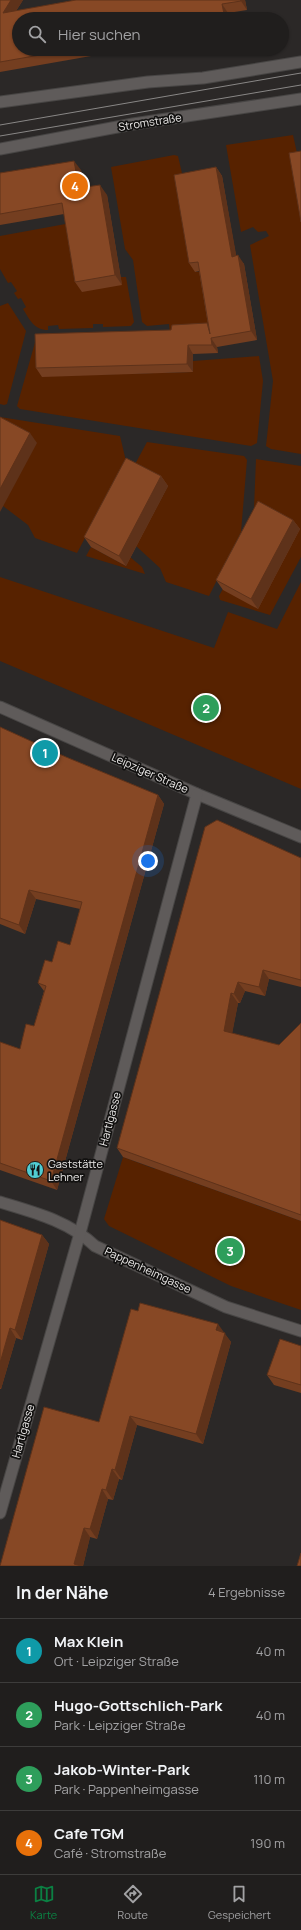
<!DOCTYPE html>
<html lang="de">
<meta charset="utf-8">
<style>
:root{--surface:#201e1d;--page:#2d2b2a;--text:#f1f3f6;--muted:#a2a2a4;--line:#3d3c3b;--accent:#0b8043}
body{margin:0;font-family:Manrope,sans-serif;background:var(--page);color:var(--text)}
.you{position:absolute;left:148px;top:861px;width:14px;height:14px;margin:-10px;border:3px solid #fff;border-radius:50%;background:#1a73e8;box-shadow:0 0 0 6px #1a73e833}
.badge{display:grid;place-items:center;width:26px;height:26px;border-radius:50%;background:var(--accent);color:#fff;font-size:13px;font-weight:700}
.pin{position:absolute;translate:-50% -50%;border:2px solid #fff;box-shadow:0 1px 4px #0006}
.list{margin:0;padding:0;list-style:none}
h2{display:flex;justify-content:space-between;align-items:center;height:52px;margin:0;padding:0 16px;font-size:17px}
h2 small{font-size:13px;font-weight:400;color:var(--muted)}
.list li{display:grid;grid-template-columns:26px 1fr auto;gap:12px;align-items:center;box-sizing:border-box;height:64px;padding:0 16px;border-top:1px solid var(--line)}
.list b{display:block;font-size:15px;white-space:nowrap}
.list p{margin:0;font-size:13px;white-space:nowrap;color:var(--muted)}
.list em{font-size:13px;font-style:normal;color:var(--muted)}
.icon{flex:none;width:22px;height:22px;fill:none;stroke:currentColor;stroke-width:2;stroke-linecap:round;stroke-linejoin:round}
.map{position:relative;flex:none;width:301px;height:1566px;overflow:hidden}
.search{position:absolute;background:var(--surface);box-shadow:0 1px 3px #0004;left:12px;right:12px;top:12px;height:44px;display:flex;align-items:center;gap:10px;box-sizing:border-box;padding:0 14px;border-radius:22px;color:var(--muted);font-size:15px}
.sheet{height:308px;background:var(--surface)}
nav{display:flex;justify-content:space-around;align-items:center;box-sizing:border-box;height:56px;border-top:1px solid var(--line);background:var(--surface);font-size:11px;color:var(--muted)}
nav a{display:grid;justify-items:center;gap:2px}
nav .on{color:var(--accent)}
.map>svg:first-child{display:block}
.green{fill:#572200}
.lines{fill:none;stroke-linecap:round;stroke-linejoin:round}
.minor-casing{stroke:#474544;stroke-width:13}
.secondary-casing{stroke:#474544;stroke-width:13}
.minor{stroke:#5f5b5a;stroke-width:11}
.secondary{stroke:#5f5b5a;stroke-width:11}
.tram{stroke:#898786;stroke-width:1}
.wall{fill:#743e20}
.shaded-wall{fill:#5e321a}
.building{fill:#874825;stroke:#5e321a}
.labels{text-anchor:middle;stroke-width:3.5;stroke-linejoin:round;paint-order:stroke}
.street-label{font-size:11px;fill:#edebea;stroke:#121110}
.poi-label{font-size:11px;fill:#edebea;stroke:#121110;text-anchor:start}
</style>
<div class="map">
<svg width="301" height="1566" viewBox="0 0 301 1566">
<rect width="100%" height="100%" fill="#2b2827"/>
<g class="green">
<path d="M 293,135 L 299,162 L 301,193 L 301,454 L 271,449 L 266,446 L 273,381 L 250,245 L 269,236 L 266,231 L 258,232 L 253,227 L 241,232 L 226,145 Z"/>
<path d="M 174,155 L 178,156 L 184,182 L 195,272 L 204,271 L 214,332 L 42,376 L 193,372 L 193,361 L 259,356 L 263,381 L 257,443 L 251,446 L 20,409 L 17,406 L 36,339 L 170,334 L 169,324 L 147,326 L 142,322 L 133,260 L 125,249 L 111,167 Z"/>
<path d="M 71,223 L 121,277 L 126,277 L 134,322 L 131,326 L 103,327 L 103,324 L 93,324 L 93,328 L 59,329 L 58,325 L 48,326 L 48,330 C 34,330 30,320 23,309 L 26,307 L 21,298 L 18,299 L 14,293 L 17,291 L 11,282 L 8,283 L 0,269 L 0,236 Z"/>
<path d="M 8,303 L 26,331 L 7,404 L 4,405 L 0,404 L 0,306 Z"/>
<path d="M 0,417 L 120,436 L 126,461 L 77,553 L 35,538 L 28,525 L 3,506 Z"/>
<path d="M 147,442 L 244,456 L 247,460 L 241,532 L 209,596 L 166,582 L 160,568 L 136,546 L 168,486 L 133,468 Z"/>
<path d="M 256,459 L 301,466 L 301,557 L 270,615 L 220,600 L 219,596 L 253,533 Z"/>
<path d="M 91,547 L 126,566 L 130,557 L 142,567 L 145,574 L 86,556 Z"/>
<path d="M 0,577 L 214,648 L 228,612 L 277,629 L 301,582 L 301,789 L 0,661 Z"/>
<path d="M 123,1157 L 155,1169 L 158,1159 L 170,1174 L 301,1221 L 301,1310 L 231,1286 L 109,1226 L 104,1219 Z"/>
</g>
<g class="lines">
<g class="minor-casing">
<g id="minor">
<path d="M 0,707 L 197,794 L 301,837"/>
<path d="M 0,1202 C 33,1212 69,1221 95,1246 L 226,1307 L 301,1331"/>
<path d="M 0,1513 L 80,1233 L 197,794"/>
</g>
</g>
<g class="secondary-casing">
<g id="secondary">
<path d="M 0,102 L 148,82 L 203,78 L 301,62"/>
<path d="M 0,149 L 133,124 L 301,99"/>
</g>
</g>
<use href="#minor" class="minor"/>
<use href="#secondary" class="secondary"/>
<g class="tram">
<path d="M 0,125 L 301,73"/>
<path d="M 0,136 L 301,85"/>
</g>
</g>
<g class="wall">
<path d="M 0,0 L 23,0 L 16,11 L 76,0 L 245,0 L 247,10 L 228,13 L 229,19 L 19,19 L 19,49 L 131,49 L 0,72 Z"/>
<path d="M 216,167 L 222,176 L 236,256 L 244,264 L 257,340 L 217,347 L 218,353 L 193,354 L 193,372 L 42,377 L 36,368 L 171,330 L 208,324 L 199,271 L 195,272 L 189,263 Z"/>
<path d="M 81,170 L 84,188 L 107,195 L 122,285 L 82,292 L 75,282 L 64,214 L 0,225 L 0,173 Z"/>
<path d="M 161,476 L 168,486 L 126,566 L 91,547 L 84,537 Z"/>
<path d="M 293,520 L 300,529 L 258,609 L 223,590 L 216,580 Z"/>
<path d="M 0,727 L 66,757 L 158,795 L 164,804 L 57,1190 L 0,1170 L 0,1042 L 20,1049 L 34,1026 L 44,991 L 38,983 L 52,962 L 70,945 L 80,909 L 36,899 L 25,934 L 0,924 Z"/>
<path d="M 301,858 L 301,987 L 269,979 L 265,996 L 245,991 L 240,1003 L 238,1003 L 232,1033 L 279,1045 L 301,1023 L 301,1221 L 123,1157 L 117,1148 Z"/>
<path d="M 0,1220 L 42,1235 L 49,1244 L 22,1340 L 16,1338 L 1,1389 L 0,1389 Z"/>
<path d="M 223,1332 L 231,1342 L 203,1444 L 137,1425 L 122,1480 L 119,1479 L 113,1500 L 108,1499 L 97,1539 L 90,1537 L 83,1566 L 0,1566 L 99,1422 Z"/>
<path d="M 301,1346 L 301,1393 L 274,1385 L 267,1375 Z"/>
</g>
<g class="shaded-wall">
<path d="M 11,0 L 23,0 L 9,22 L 3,13 Z"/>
<path d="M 240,0 L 245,0 L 247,10 L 241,1 Z"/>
<path d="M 222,4 L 228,13 L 229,19 L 225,19 Z"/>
<path d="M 74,161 L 81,170 L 86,198 L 79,188 Z"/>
<path d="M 216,167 L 222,176 L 238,265 L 232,257 Z"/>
<path d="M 100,185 L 107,195 L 122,285 L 115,275 Z"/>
<path d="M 238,255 L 244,264 L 257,340 L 251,331 Z"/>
<path d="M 211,338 L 217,347 L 218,353 L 212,345 Z"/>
<path d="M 188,345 L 193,354 L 193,372 L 187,364 Z"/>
<path d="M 30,433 L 37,443 L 0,512 L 0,489 Z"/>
<path d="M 161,476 L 168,486 L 126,566 L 119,556 Z"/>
<path d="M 293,520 L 300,529 L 258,609 L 251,599 Z"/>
<path d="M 158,795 L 164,804 L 57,1190 L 51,1181 Z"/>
<path d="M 29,890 L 36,899 L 25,934 L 19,925 Z"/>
<path d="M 263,970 L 269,979 L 265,996 L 259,987 Z"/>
<path d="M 238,982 L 245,991 L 240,1003 L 234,994 Z"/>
<path d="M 231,993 L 238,1003 L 231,1040 L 224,1031 Z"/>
<path d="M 42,1235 L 49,1244 L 22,1340 L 15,1330 Z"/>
<path d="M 218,1324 L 231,1342 L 203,1444 L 196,1434 Z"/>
<path d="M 10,1328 L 16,1338 L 1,1389 L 0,1387 L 0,1363 Z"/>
<path d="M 130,1416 L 137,1425 L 122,1480 L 115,1470 Z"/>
<path d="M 112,1469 L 119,1479 L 113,1500 L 106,1490 Z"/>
<path d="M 102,1489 L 108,1499 L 97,1539 L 90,1529 Z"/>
<path d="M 84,1528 L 90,1537 L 83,1566 L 75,1566 L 74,1564 Z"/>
</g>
<g class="building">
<path d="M 0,0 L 11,0 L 3,13 L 76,0 L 240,0 L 241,1 L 222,4 L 225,19 L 19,19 L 19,49 L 74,49 L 0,62 Z"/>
<path d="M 301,151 L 301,222 L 289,153 Z"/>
<path d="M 74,161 L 79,188 L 100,185 L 115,275 L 75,282 L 62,203 L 0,214 L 0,173 Z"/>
<path d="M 216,167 L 232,257 L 238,255 L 251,331 L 211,338 L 212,345 L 188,345 L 187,364 L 36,368 L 35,334 L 171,330 L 172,325 L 207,323 L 210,334 L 198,262 L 189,263 L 174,175 Z"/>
<path d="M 0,417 L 30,433 L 0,489 Z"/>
<path d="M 126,458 L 161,476 L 119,556 L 84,537 Z"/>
<path d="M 258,501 L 293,520 L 251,599 L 216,580 Z"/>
<path d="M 0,727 L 66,757 L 158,795 L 51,1181 L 0,1163 L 0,1042 L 20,1049 L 26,1024 L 34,1026 L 46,986 L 38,983 L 45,960 L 52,962 L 58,941 L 70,945 L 82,902 L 29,890 L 19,925 L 0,918 Z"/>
<path d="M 217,820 L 301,858 L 301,980 L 263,970 L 259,987 L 238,982 L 234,994 L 231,993 L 224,1031 L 279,1045 L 301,1023 L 301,1215 L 117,1148 L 205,827 Z"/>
<path d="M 0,1220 L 42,1235 L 15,1330 L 10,1328 L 0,1363 Z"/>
<path d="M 140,1303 L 218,1324 L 216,1330 L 225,1333 L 196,1434 L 130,1416 L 115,1470 L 112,1469 L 106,1490 L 102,1489 L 90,1529 L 84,1528 L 74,1564 L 81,1566 L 0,1566 L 44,1407 L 99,1422 L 131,1309 L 138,1311 Z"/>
<path d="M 280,1339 L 301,1346 L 301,1385 L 267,1375 Z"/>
<path d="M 301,1553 L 301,1566 L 297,1566 Z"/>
</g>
<defs>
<g id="restaurant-disc" transform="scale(0.9)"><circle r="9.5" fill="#51ccd1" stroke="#121110"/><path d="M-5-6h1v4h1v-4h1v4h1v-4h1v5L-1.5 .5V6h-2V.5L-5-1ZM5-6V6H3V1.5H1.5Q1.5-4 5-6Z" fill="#111"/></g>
</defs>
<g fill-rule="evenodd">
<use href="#restaurant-disc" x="35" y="1170"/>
</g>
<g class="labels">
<g class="street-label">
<text transform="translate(150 122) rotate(-9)" y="4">Stromstraße</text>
<text transform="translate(150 773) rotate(24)" y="4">Leipziger Straße</text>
<text transform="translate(110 1119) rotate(-75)" y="4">Hartlgasse</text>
<text transform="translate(148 1270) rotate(25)" y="4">Pappenheimgasse</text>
<text transform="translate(23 1431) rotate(-74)" y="4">Hartlgasse</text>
</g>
<g class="poi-label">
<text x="48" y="1168">Gaststätte<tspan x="48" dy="13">Lehner</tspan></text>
</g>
</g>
</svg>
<div class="you"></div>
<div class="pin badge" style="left:45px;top:753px;background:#0f9aa8">1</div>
<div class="pin badge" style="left:206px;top:708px;background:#2e9e5b">2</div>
<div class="pin badge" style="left:230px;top:1251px;background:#2e9e5b">3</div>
<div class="pin badge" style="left:75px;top:186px;background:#e8710a">4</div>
<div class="search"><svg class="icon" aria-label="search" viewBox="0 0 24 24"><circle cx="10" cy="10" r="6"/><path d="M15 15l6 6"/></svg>Hier suchen</div>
</div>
<section class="sheet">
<h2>In der Nähe<small>4 Ergebnisse</small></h2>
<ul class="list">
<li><span class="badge" style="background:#0f9aa8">1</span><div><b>Max Klein</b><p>Ort · Leipziger Straße</p></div><em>40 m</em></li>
<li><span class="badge" style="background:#2e9e5b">2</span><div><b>Hugo-Gottschlich-Park</b><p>Park · Leipziger Straße</p></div><em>40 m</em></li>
<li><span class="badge" style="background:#2e9e5b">3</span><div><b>Jakob-Winter-Park</b><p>Park · Pappenheimgasse</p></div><em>110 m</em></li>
<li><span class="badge" style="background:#e8710a">4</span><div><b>Cafe TGM</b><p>Café · Stromstraße</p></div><em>190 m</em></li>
</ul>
</section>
<nav>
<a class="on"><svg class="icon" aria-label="map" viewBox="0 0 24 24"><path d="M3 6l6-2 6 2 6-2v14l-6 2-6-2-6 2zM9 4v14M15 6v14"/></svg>Karte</a>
<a><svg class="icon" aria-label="directions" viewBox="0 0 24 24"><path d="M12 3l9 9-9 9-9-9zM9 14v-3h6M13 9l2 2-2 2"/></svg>Route</a>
<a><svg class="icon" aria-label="saved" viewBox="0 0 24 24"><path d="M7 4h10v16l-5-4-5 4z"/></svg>Gespeichert</a>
</nav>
